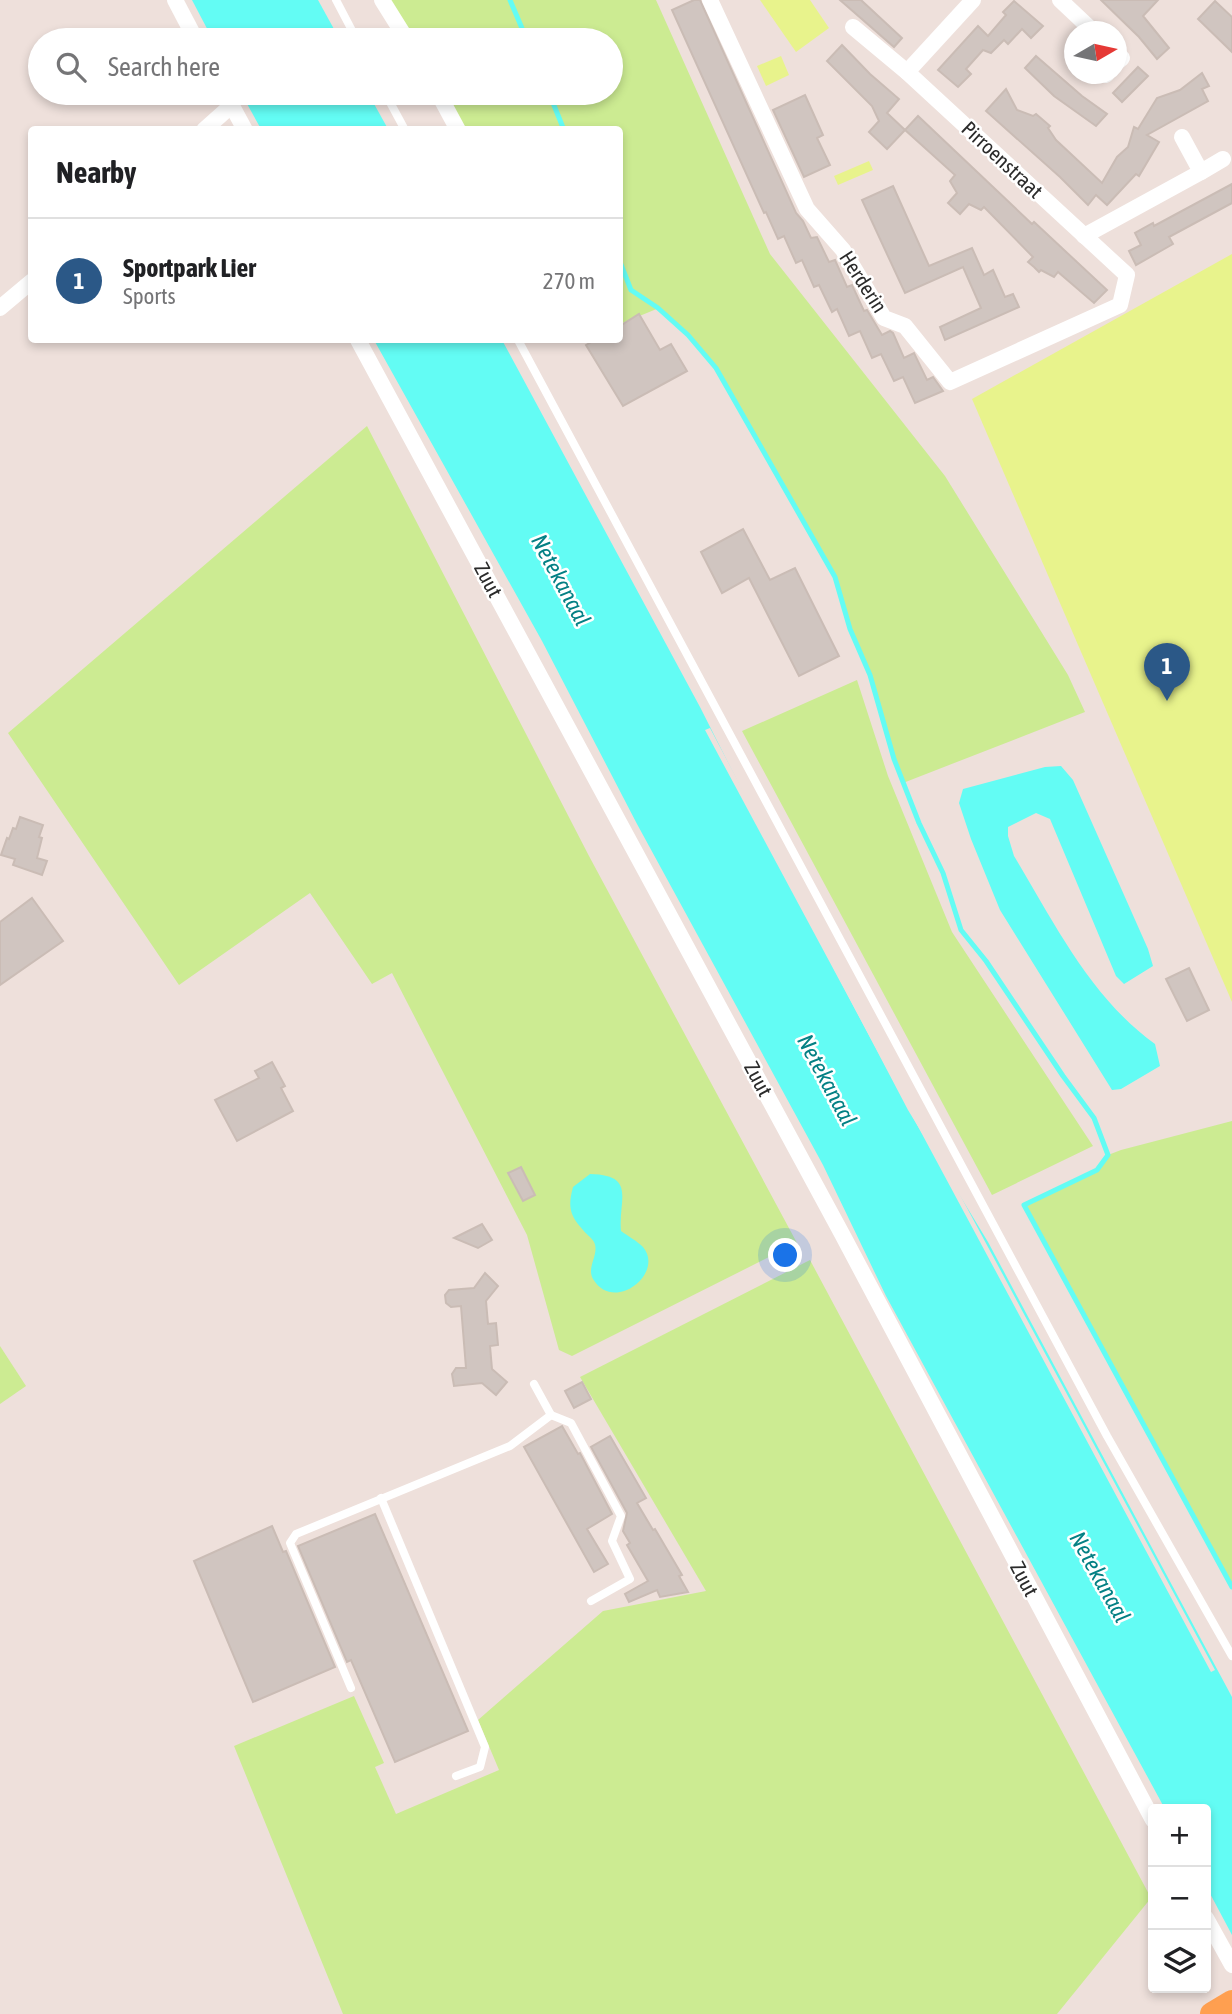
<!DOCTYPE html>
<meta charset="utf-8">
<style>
:root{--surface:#fff;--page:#f6f6f6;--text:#202124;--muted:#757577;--line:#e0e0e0;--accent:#2b5887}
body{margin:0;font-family:"Asap Condensed",sans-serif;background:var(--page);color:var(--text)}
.controls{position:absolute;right:21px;bottom:21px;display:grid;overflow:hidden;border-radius:7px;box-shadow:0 4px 10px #0003}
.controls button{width:63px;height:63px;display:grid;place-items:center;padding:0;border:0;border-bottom:2px solid var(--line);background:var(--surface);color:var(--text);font:35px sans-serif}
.compass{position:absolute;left:1064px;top:21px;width:63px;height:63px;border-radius:50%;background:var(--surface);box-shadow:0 4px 10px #0003;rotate:81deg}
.you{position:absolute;left:786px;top:1256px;width:24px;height:24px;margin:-18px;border:5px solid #fff;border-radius:50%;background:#1a73e8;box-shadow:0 0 0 10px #1a73e833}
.badge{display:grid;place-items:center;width:46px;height:46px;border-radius:50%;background:var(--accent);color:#fff;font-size:23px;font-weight:700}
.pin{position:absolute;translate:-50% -58px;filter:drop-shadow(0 2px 4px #0008)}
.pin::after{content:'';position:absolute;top:37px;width:24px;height:21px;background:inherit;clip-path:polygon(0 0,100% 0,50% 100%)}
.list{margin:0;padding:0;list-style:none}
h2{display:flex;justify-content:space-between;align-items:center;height:91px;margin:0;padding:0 28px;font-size:30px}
h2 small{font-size:23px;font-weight:400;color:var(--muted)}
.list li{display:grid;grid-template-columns:46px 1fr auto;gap:21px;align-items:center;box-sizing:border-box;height:126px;padding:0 28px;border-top:2px solid var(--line)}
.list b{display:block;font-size:26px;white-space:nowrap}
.list p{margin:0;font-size:23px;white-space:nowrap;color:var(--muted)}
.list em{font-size:23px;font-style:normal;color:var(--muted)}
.icon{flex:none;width:38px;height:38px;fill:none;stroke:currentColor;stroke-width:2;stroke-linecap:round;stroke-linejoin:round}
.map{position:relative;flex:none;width:1232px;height:2014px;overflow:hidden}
.search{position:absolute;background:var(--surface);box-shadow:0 4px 10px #0003;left:28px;top:28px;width:595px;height:77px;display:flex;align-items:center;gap:18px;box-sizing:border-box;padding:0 24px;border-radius:38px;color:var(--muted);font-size:26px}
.panel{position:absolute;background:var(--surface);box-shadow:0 4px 10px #0003;left:28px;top:126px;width:595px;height:217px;border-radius:7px}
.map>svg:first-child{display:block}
.green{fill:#cceb92}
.pitch{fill:#e8f38c}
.water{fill:#63fcf4}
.pier{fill:#eee0db}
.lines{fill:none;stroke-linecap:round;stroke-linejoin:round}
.stream{stroke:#63fcf4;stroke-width:5}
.building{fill:#d0c5c0;stroke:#cabcb5;stroke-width:2}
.lane{stroke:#fff;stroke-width:8}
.street{stroke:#fff;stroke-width:16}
.primary{stroke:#ff9f50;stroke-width:24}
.labels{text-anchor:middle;stroke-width:5;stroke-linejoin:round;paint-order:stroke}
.street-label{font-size:21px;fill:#2b2b2b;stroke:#fff}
.water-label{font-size:23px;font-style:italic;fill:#048084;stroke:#fff}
</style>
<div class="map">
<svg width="1232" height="2014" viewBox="0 0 1232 2014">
<rect width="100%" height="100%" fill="#eee0db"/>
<g class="green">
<path d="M 389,0 L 656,0 L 770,254 L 945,476 L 1068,675 L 1085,712 L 903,783 L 894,759 L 870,675 L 850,629 L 835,577 L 716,368 L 688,335 L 659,308 L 620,324 L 620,130 L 461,129 L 441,93 L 611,93 L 611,40 L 411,40 Z"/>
<path d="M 367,426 L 589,856 L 797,1243 L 572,1356 L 559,1350 L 527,1235 L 392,973 L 372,984 L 310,893 L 179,985 L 8,733 Z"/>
<path d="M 857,680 L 888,776 L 952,932 L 1093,1146 L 992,1195 L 742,731 Z"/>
<path d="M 1232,1121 L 1232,1587 L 1024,1205 L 1097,1170 L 1108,1155 L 1121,1150 Z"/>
<path d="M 810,1260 L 1151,1898 L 1057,2014 L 343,2014 L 234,1746 L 354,1696 L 384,1763 L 375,1767 L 396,1814 L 499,1770 L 478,1720 L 603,1611 L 706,1591 L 580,1377 Z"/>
<path d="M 0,1346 L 26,1386 L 0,1404 Z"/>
</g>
<g class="pitch">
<path d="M 760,0 L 810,0 L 829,28 L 796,52 Z"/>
<path d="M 781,56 L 789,75 L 766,86 L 757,66 Z"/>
<path d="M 869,161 L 873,170 L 838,185 L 834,176 Z"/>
<path d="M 1232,254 L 1232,1002 L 972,399 Z"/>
</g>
<g class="water">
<path d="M 192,0 L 318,0 L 340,40 L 213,40 Z"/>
<path d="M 241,93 L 368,93 L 388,129 L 261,129 Z"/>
<path d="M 374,340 L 502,340 L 700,707 L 790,885 L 908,1110 L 988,1242 L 1232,1697 L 1232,1935 L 1206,1886 L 1206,1809 L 1165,1809 L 886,1296 L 823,1165 L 637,824 L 542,641 Z"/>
<path d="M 1061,766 L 1073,780 L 1148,949 L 1153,966 L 1124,984 L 1116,976 L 1050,819 L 1036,813 L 1008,827 L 1008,836 L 1014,856 C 1055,924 1090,997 1155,1044 L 1160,1066 L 1121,1089 L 1112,1090 L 1000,910 L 971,839 L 959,803 L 963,789 L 1045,767 Z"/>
<path d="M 590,1174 C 637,1175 618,1200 621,1231 C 628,1236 637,1241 643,1247 C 665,1273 614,1314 593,1279 C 586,1267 600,1254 594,1242 C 592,1238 586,1234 583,1230 C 569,1215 568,1206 573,1187 Z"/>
</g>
<path class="pier" d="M 710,728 L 911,1108 L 937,1152 L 1215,1670 L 1211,1672 L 705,730 Z"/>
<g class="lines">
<g class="stream">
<path d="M 510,0 L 527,40"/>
<path d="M 549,93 L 564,130"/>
<path d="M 620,262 L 631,290 L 658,308 L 688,335 L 716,368 L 835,577 L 850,629 L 870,675 L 894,759 L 919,823 L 943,873 L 961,930 L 986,961 L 1063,1076 L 1094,1118 L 1108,1155 L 1097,1170 L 1024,1205 L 1232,1587"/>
</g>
</g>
<g class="building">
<path d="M 694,0 L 700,0 L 796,213 L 803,221 L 811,238 L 817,237 L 829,262 L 835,260 L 847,287 L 852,285 L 864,311 L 867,310 L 882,335 L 890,331 L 893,333 L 904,358 L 914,353 L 927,380 L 933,377 L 943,391 L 915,403 L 903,377 L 894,381 L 881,354 L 872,358 L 860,331 L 849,336 L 837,309 L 832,312 L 819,285 L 814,287 L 802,260 L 796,263 L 784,236 L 778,239 L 766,212 L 764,213 L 672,10 Z"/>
<path d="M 840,0 L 861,0 L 902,38 L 894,47 Z"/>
<path d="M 1101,0 L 1158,0 L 1143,16 L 1169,48 L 1157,59 L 1139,37 Z"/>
<path d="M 1014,1 L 1043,26 L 1031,38 L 1022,29 L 1008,44 L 1004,40 L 991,53 L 983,50 L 966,69 L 971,74 L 958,87 L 938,70 L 978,26 L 988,36 L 1006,15 L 1003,12 Z"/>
<path d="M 1215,1 L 1232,17 L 1232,52 L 1198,19 Z"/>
<path d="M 842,45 L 870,74 L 899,99 L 887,113 L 905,130 L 918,116 L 1032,224 L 1034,222 L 1107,290 L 1094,303 L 1058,272 L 1054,277 L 1041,270 L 1039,272 L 1034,267 L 1028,262 L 1033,257 L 984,207 L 981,210 L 969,204 L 960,214 L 948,203 L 957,193 L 950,181 L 955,175 L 905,130 L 887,149 L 869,132 L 879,121 L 872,106 L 827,61 Z"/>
<path d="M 1036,56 L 1082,96 L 1107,114 L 1096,126 L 1054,96 L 1025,68 Z"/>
<path d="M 1138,67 L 1148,76 L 1122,102 L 1113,93 Z"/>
<path d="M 1202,73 L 1209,86 L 1202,89 L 1208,101 L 1147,135 L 1159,142 L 1139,176 L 1136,174 L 1107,205 L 1096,195 L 1088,205 L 1060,177 L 986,111 L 1006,89 L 1017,110 L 1033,116 L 1036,114 L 1050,126 L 1048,128 L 1056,140 L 1102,183 L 1117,157 L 1128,147 L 1134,127 L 1138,129 L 1157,98 L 1180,90 Z"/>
<path d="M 805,95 L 823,135 L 817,138 L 830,165 L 804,177 L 773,110 Z"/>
<path d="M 1232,184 L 1232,203 L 1169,237 L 1173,244 L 1136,265 L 1129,251 L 1141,245 L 1135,233 L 1153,223 L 1154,226 Z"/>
<path d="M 893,186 L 929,266 L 972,248 L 984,275 L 993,270 L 1005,297 L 1013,294 L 1019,307 L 945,340 L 940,327 L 981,308 L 963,267 L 905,293 L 862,200 Z"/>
<path d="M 639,314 L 660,350 L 671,344 L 687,371 L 623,406 L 586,345 L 595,340 L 620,340 L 620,326 Z"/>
<path d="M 743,529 L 770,580 L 795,568 L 839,656 L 799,676 L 749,578 L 722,593 L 701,552 Z"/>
<path d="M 20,817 L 43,825 L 39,837 L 42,838 L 37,858 L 47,861 L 42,875 L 13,865 L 15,859 L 1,855 L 7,838 L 9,839 L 13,828 L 16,829 Z"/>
<path d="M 32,898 L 63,941 L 0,985 L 0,922 Z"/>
<path d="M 1189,968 L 1209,1010 L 1187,1021 L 1166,979 Z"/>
<path d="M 272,1062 L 285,1086 L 281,1088 L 293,1111 L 237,1141 L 215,1100 L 259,1078 L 255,1071 Z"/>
<path d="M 521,1167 L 535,1195 L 523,1201 L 508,1173 Z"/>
<path d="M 482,1224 L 492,1240 L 478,1248 L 454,1238 Z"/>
<path d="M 485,1273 L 498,1286 L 486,1301 L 488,1324 L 496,1323 L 498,1345 L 490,1346 L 492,1369 L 507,1382 L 496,1395 L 482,1383 L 454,1386 L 452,1374 L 456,1368 L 466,1368 L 461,1306 L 451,1307 L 446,1303 L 445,1295 L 449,1290 L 474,1288 Z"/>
<path d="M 582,1382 L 591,1399 L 574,1408 L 565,1391 Z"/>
<path d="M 562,1426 L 578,1454 L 580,1453 L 612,1514 L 587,1529 L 608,1564 L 594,1572 L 524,1447 Z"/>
<path d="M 610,1436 L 646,1498 L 637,1503 L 653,1530 L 655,1529 L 682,1575 L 679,1576 L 688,1592 L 660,1597 L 657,1590 L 629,1602 L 625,1594 L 648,1581 L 627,1545 L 630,1543 L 623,1531 L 627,1513 L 591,1447 Z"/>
<path d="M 375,1514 L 468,1731 L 395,1762 L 351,1660 L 347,1662 L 298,1546 Z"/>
<path d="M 272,1526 L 283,1552 L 286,1551 L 335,1667 L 253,1702 L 194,1561 Z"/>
</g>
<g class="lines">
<g class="lane">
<path d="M 336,0 L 357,40"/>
<path d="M 385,93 L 405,130"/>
<path d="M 518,340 L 1107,1436 L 1232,1656"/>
<path d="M 551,1415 L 571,1423 L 621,1516 L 612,1541 L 630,1579 L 591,1601"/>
<path d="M 381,1498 L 485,1747 L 480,1767 L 456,1776"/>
<path d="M 351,1688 L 290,1543 L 296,1534 L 510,1446 L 551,1415 L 534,1384"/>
</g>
<g class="street">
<path d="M 175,0 L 196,40"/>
<path d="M 382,0 L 407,40"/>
<path d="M 710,0 L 807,209 L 843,250 L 884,318 L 905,326 L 950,382 L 1120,305 L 1127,275 L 907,72 L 853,27"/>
<path d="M 1060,0 L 1094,32"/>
<path d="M 1116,53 L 1122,58 L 1116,63"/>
<path d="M 907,72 L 973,0"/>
<path d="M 1105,75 L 1107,74"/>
<path d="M 225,93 L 245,130"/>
<path d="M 438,93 L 458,130"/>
<path d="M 204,130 L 232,105"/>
<path d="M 1201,172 L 1223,159"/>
<path d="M 1084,236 L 1201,172 L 1182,137"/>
<path d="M 0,308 L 32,281"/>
<path d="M 358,340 L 842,1234 L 1153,1820"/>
<path d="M 1206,1918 L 1232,1965"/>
</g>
<path class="primary" d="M 1212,2014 L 1232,2002"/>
</g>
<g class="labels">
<g class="street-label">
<text transform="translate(1002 160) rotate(43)" y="7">Pirroenstraat</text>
<text transform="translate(863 282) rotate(57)" y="7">Herderin</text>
<text transform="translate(488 580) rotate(62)" y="7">Zuut</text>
<text transform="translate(758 1079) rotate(62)" y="7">Zuut</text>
<text transform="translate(1024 1579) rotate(62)" y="7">Zuut</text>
</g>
<g class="water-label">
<text transform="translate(561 580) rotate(62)" y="8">Netekanaal</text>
<text transform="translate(827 1080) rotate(62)" y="8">Netekanaal</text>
<text transform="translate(1100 1577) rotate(61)" y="8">Netekanaal</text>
</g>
</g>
</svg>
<div class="controls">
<button>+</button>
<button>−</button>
<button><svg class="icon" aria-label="layers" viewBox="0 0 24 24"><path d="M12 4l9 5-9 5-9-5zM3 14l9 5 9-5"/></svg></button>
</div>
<svg class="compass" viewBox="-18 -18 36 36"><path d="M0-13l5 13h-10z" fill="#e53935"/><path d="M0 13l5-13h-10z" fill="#757577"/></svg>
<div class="you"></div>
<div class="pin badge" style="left:1167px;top:701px">1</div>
<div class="search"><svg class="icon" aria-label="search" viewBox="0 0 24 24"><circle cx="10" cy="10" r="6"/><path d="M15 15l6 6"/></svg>Search here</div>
<section class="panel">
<h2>Nearby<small></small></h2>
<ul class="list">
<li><span class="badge">1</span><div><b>Sportpark Lier</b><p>Sports</p></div><em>270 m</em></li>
</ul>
</section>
</div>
